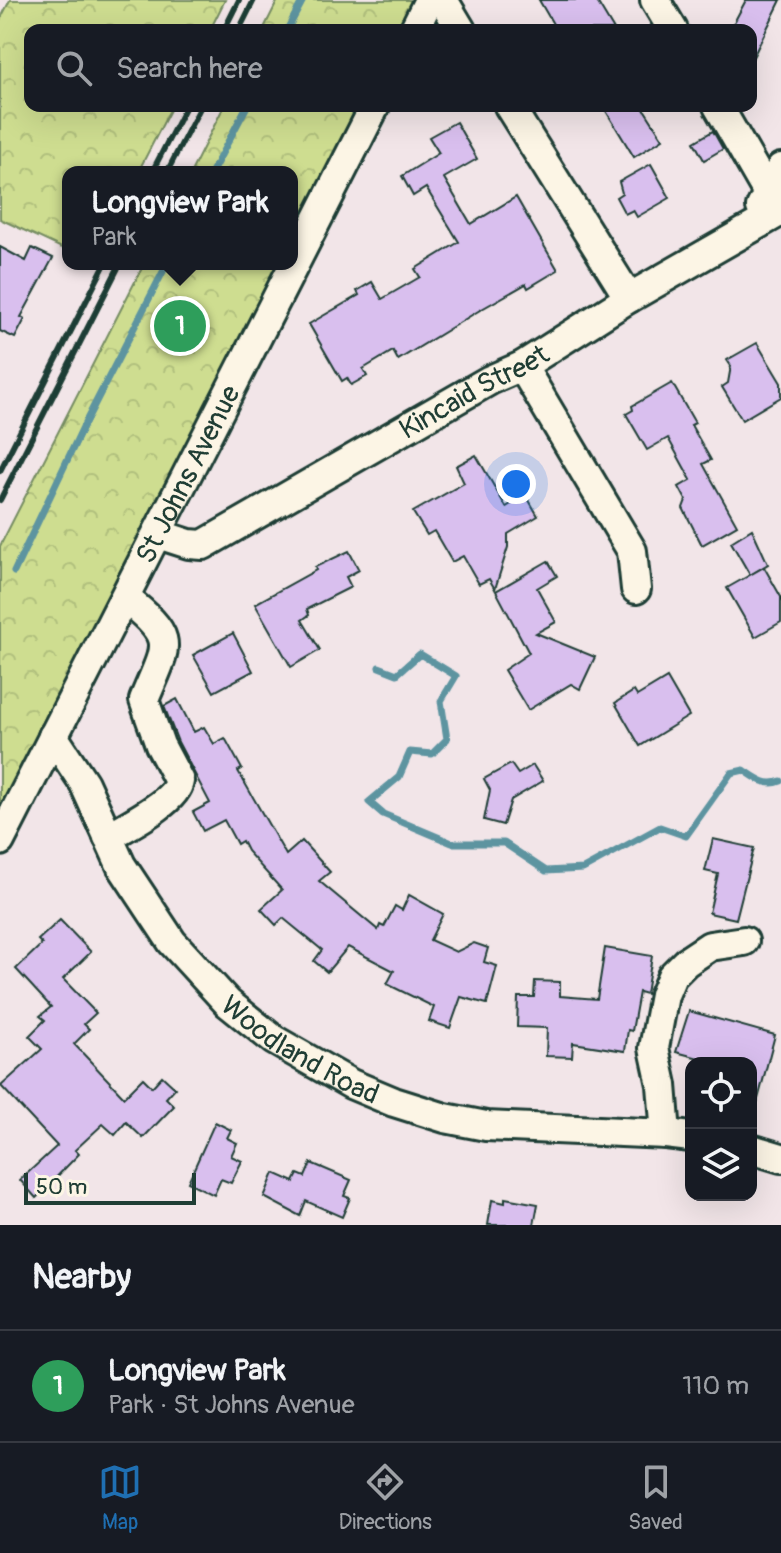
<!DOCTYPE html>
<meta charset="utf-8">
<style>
:root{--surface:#171b24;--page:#242831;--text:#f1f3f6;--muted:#9ea1a6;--line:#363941;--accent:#1f6fb2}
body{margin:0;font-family:Pangolin,sans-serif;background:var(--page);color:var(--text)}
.controls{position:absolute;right:24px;bottom:24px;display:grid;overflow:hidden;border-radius:16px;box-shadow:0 8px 32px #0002}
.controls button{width:72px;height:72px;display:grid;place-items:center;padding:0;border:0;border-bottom:2px solid var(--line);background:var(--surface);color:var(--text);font:40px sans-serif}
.scale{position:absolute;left:24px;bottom:20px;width:172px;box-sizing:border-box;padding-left:8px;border:4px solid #1f3d34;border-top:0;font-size:22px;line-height:28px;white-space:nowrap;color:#1f3d34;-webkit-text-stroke:6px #fcf5e5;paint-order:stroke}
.you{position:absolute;left:516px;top:484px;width:28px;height:28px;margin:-20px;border:6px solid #fff;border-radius:50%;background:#1a73e8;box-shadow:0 0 0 12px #1a73e833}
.badge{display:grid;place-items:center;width:52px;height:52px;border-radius:50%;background:var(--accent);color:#fff;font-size:26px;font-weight:700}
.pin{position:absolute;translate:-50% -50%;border:4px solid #fff;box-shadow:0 2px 8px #0006}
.popup{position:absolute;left:62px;top:166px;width:236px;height:104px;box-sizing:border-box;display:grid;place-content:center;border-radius:16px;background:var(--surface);filter:drop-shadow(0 2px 6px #0005);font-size:26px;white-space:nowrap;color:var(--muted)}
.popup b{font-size:30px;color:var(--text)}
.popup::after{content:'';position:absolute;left:50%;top:100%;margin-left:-16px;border:16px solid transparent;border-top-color:var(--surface)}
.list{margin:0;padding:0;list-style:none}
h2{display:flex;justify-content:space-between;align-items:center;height:104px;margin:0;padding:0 32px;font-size:34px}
h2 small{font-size:26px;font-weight:400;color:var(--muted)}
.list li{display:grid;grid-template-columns:52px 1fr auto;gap:24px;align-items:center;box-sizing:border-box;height:112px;padding:0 32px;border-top:2px solid var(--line)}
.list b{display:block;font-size:30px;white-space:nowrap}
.list p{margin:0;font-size:26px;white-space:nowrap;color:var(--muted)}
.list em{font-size:26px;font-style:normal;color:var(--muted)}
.icon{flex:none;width:44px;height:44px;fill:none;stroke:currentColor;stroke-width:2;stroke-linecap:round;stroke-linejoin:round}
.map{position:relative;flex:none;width:781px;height:1225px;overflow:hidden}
.search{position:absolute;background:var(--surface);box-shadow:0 8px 32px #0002;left:24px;right:24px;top:24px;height:88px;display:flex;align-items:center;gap:20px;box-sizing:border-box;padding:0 28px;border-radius:16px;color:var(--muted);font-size:30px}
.sheet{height:216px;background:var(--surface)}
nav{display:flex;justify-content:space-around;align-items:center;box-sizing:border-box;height:112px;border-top:2px solid var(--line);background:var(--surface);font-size:22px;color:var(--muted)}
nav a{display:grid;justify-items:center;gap:4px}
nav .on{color:var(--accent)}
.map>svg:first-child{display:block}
.park{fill:url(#park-crowns);stroke:#768d62;stroke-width:2}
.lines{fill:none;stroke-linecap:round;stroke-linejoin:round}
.stream{stroke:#5d94a0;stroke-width:7}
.building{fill:#d9bfee;stroke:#1f3d34;stroke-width:2}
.minor-casing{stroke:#1f3d34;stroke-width:34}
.minor{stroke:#fcf5e5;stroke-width:28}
.rail{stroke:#1f3d34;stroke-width:6}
.labels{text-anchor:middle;stroke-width:8;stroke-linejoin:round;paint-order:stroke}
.street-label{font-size:28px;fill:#1f3d34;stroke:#fcf5e5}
</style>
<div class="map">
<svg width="781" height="1225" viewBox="0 0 781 1225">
<defs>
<pattern id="park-crowns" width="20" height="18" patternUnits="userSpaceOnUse" patternTransform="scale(2)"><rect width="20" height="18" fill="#cedd90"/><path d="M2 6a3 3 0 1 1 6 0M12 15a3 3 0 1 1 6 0" fill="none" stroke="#b0bf7d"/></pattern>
</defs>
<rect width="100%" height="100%" fill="#f2e5e8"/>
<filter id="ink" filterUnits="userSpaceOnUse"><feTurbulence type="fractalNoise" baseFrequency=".0125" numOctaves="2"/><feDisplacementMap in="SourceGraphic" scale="16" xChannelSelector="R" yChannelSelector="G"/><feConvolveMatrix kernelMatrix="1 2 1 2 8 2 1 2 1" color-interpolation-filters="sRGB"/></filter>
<g filter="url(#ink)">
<g class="park">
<path d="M 10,0 L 225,0 L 210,30 L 30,30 L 30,106 L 172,106 L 138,172 L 68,172 L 68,251 L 0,219 L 0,20 Z"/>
<path d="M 278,0 L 416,0 L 400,30 L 263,30 Z"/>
<path d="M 224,106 L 361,106 L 292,240 L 292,172 L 191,172 Z"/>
<path d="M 144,264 L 280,264 L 0,807 L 0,546 Z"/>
</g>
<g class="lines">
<g class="stream">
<path d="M 287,30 L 303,0"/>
<path d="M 212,172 L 247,106"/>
<path d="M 14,572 L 83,427 L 167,264"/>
<path d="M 379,667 L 397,674 L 420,654 L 456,676 L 441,701 L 447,739 L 432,754 L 410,752 L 399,777 L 369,802 L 383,814 L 452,843 L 504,843 L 546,871 L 583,869 L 660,827 L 686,836 L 731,773 L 744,770 C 756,778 766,787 781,781"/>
</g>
</g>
<g class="building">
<path d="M 539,0 L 596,0 L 614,30 L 553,30 L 553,24 Z"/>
<path d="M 746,0 L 781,0 L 751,61 L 751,30 L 730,30 Z"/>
<path d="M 603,106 L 642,106 L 663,139 L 634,157 Z"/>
<path d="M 456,122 L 477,159 L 444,178 L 471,224 L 516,197 L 558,270 L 528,288 L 526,284 L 480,310 L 398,360 L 393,351 L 363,369 L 367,376 L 351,385 L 347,378 L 342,381 L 309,324 L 359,295 L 357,291 L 372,282 L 382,299 L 420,277 L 415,269 L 459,242 L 426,188 L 413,196 L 402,176 L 439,153 L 429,137 Z"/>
<path d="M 713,131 L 723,149 L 704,160 L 694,142 Z"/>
<path d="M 651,164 L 670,198 L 637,217 L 633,210 L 625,214 L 616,197 L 622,193 L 619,182 Z"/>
<path d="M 0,247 L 26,261 L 32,248 L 53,258 L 21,317 L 25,319 L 15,338 L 0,331 Z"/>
<path d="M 757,343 L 781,383 L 781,397 L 742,420 L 722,387 L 728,383 L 731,366 L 727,360 Z"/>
<path d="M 672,383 L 695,423 L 691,425 L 711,460 L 703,464 L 737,525 L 702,545 L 683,508 L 686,500 L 679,487 L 691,480 L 668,438 L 647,450 L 626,414 L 633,410 L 632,406 Z"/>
<path d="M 476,455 L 506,507 L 526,495 L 538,516 L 508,534 L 508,547 L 495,589 L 489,579 L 479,584 L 463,556 L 452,562 L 434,531 L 427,535 L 413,512 L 464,483 L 456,466 Z"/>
<path d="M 752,529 L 768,564 L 750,575 L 731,542 Z"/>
<path d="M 349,551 L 359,570 L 346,577 L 351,587 L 307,609 L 309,615 L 302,620 L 320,650 L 291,667 L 255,604 L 316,570 L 315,567 Z"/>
<path d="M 548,561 L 557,576 L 537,588 L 556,622 L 536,633 L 595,657 L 580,689 L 571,684 L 528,710 L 504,670 L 529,653 L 496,591 Z"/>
<path d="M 764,567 L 781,597 L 781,622 L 755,637 L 727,588 Z"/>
<path d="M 233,633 L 253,671 L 214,692 L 193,655 Z"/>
<path d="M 667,678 L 689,716 L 640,746 L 615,703 L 634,691 L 637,696 Z"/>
<path d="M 177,699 L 194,732 L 204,727 L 214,744 L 225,738 L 242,769 L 238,771 L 286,855 L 302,841 L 330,872 L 319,881 L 378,930 L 380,925 L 384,927 L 395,906 L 402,910 L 409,895 L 443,914 L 430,940 L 456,952 L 474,943 L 488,948 L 484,962 L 497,966 L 487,1004 L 461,997 L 450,1028 L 429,1021 L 434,1007 L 387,984 L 394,971 L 348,947 L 327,972 L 314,961 L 322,950 L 283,918 L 276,925 L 261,909 L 282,890 L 247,851 L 242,841 L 237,844 L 224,820 L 203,831 L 193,812 L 210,803 L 178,742 L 164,706 Z"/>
<path d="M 511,764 L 518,774 L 533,765 L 543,781 L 511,800 L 503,825 L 484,820 L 490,790 L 484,779 Z"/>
<path d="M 713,839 L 754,848 L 736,919 L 709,913 L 718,874 L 705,871 Z"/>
<path d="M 60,920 L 91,952 L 63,979 L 96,1013 L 84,1024 L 89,1029 L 74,1044 L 124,1097 L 143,1078 L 152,1087 L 162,1076 L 175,1088 L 166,1098 L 174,1106 L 143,1138 L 126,1122 L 115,1135 L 103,1124 L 75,1150 L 79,1154 L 36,1198 L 20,1180 L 57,1146 L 1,1086 L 42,1049 L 29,1036 L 45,1020 L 40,1016 L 51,1007 L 16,969 L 42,944 L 38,940 Z"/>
<path d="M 605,948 L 652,956 L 646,994 L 639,992 L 632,1031 L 628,1030 L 625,1051 L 573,1043 L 572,1057 L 546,1056 L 547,1028 L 517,1027 L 518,997 L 534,997 L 535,981 L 560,982 L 560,996 L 597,999 Z"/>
<path d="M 689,1011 L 775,1035 L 757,1103 L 751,1102 L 751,1063 L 718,1063 L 676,1052 Z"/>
<path d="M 215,1122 L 231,1130 L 227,1138 L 237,1143 L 231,1156 L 242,1161 L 231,1183 L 221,1179 L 214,1195 L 188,1182 Z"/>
<path d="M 311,1163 L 351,1180 L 344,1196 L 350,1198 L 342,1217 L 306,1201 L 300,1216 L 264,1197 L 274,1173 L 294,1182 L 298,1174 L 305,1177 Z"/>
<path d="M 505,1198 L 538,1204 L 534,1225 L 488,1225 L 492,1200 L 505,1203 Z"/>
</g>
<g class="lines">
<g class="minor-casing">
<g id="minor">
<path d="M 443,0 L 461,30"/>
<path d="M 655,0 L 673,30"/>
<path d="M 414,30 L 429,0"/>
<path d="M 509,106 L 629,298"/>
<path d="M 718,106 L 768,193"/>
<path d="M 761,207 L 781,168"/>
<path d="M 522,366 L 632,551 L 636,589"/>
<path id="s1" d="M 158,534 L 189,544 L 203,545 L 490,380 L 522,366 L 629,298 L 781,211"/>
<path id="s2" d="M 53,736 L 84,783 L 121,865 L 172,942 L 228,1003 L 274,1040 L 351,1084 L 394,1102 L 445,1118 L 486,1126 L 666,1134 L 691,1137"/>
<path d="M 108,837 C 126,826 176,802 179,781 L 160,745 L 144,700 C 167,644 178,640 125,598"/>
<path id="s3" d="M 0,841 L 375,106"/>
<path d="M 666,1134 L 662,1085 L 654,1048 L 664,995 L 672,976 L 686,962 L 710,946 L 744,941"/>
<path d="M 751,1149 L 781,1158"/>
</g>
</g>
<use href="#minor" class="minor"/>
<g class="rail">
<path d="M 224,30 L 239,0"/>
<path d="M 239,30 L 254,0"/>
<path d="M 152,172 L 186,106"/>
<path d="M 167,172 L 201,106"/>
<path d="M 0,471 L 105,264"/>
<path d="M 0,500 L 120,264"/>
</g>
</g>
</g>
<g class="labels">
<g class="street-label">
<text dy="10" stroke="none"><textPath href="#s1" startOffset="358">Kincaid Street</textPath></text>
<text dy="10" stroke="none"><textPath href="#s3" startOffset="412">St Johns Avenue</textPath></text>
<text dy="10" stroke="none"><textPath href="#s2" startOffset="408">Woodland Road</textPath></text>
</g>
</g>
</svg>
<div class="controls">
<button><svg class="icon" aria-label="locate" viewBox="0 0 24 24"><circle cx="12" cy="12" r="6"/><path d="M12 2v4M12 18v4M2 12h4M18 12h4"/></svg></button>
<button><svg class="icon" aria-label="layers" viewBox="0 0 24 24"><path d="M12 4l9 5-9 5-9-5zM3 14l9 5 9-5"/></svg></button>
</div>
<div class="scale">50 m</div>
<div class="you"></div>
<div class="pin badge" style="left:180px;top:326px;background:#2e9e5b">1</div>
<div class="popup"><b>Longview Park</b>Park</div>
<div class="search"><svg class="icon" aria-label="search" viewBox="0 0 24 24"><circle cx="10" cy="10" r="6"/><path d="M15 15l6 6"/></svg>Search here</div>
</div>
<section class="sheet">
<h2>Nearby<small></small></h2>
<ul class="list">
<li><span class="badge" style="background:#2e9e5b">1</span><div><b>Longview Park</b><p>Park · St Johns Avenue</p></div><em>110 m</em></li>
</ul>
</section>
<nav>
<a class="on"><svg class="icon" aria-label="map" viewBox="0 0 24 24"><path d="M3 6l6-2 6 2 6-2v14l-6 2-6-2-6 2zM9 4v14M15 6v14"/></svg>Map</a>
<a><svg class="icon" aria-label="directions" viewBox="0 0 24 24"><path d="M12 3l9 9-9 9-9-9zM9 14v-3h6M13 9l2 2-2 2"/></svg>Directions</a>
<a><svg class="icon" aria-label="saved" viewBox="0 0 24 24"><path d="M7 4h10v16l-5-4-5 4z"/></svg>Saved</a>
</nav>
